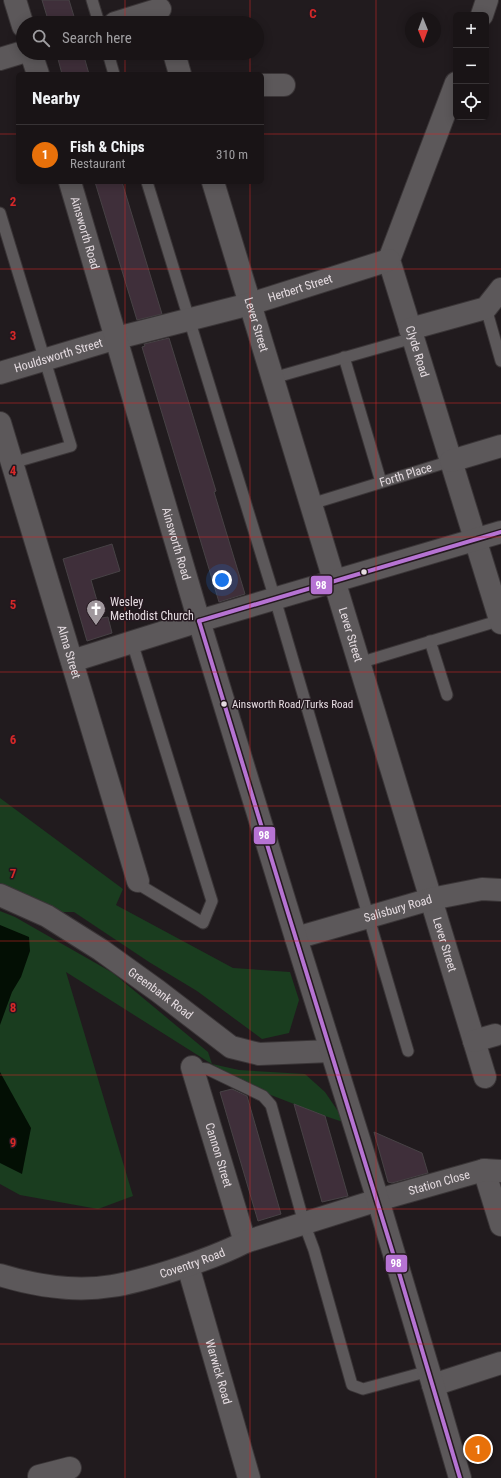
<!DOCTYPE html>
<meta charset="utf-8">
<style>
:root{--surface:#191416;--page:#262123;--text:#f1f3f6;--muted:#9f9ea1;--line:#373335;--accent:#ea580c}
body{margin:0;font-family:"Roboto Condensed",sans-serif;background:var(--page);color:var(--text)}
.controls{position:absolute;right:12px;top:12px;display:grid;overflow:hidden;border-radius:6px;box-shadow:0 2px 10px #0003}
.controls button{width:36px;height:36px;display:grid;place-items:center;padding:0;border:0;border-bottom:1px solid var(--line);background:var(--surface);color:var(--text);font:20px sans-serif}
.compass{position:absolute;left:405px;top:12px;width:36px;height:36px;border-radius:50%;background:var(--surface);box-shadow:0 2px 10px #0003;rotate:179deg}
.you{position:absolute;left:222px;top:580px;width:14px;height:14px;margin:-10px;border:3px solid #fff;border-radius:50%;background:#1a73e8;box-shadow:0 0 0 6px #1a73e833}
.badge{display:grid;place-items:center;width:26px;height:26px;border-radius:50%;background:var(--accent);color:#fff;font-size:13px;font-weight:700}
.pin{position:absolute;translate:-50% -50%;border:2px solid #fff;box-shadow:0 1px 4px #0006}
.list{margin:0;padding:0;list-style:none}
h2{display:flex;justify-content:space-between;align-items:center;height:52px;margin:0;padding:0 16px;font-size:17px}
h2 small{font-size:13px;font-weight:400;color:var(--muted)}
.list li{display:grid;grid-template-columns:26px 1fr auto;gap:12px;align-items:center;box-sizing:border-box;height:60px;padding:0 16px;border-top:1px solid var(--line)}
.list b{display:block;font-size:15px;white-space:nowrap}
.list p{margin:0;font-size:13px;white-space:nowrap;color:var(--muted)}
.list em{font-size:13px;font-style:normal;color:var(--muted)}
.icon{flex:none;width:22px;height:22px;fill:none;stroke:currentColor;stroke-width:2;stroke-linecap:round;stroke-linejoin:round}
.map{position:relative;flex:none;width:501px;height:1478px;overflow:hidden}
.search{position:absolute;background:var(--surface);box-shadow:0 2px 10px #0003;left:16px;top:16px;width:248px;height:44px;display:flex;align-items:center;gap:10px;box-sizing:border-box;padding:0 14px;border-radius:22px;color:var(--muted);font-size:15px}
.panel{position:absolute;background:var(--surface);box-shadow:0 2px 10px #0003;left:16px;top:72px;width:248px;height:112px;border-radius:6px}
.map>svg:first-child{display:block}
.green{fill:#1a3d1f}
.water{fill:#030f04}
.building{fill:#3f2f3a;stroke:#474245}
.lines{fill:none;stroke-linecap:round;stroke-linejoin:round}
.service-casing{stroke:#3a3537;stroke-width:13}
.minor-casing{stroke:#3a3537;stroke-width:24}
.tertiary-casing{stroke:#3a3537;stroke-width:24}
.secondary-casing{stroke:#3a3537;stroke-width:24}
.service{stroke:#5c585a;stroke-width:11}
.minor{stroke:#5c585a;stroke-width:22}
.tertiary{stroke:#5c585a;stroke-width:22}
.secondary{stroke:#5c585a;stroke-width:22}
.bus-1-casing{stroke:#24181f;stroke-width:7}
.bus-1{stroke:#b673d3;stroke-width:4}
.grid{fill:none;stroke:#d62828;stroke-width:1;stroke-opacity:0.55}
.bus-dot{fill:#e5dce1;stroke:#24181f;stroke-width:1.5}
.labels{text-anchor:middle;stroke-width:3;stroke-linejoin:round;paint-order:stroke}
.bus-label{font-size:11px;fill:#e5dce1;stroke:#24181f;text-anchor:start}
.street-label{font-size:12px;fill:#e5dce1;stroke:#24181f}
.poi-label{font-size:12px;fill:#e5dce1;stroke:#24181f;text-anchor:start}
.grid-label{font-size:13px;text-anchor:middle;font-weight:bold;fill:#d62828;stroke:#24181f;stroke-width:3;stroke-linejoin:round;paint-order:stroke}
.line-badge{stroke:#24181f;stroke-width:1.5}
.badge-label{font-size:11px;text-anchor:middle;font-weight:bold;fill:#fff}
</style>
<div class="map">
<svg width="501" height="1478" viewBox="0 0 501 1478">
<rect width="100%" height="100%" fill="#211b1e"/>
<g class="green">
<path d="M 0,798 L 123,889 L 116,905 L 233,968 L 290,972 L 299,1000 L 289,1033 L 262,1039 L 197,991 L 149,962 L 74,912 L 56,912 L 0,887 Z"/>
<path d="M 0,911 L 15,917 L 113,973 L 208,1052 L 212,1064 L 239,1070 L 305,1074 L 325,1092 L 346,1123 L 325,1116 L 245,1085 L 66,972 L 133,1196 L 98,1209 L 20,1195 L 0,1184 Z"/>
</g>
<g class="water">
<path d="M 0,925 L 29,937 L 30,951 L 21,977 L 12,992 L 0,1025 Z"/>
<path d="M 0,1072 L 31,1128 L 22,1174 L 0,1163 Z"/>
</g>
<g class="building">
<path d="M 42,0 L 69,0 L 76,23 L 49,23 Z"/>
<path d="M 78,53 L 83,53 L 89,74 L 62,74 L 58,59 Z"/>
<path d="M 95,182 L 122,182 L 162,314 L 137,320 Z"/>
<path d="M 169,338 L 216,491 L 214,492 L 245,594 L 219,602 L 142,347 L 145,346 L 144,344 Z"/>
<path d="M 112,544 L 120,571 L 91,580 L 102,618 L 108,617 L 112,633 L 87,641 L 63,559 Z"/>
<path d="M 232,1089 L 247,1096 L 281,1214 L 258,1221 L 220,1092 Z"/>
<path d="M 294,1104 L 325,1116 L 348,1196 L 322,1202 Z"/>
<path d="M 374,1132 L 422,1153 L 428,1173 L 392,1183 L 388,1182 Z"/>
</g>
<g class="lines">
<g class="service-casing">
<g id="service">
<path d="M 92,0 L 99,23"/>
<path d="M 108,53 L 114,74"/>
<path d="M 147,182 L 275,599 L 408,1051"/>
<path d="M 0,213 L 71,446 L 12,463"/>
<path d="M 486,308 L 501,361"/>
<path d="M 344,357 L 381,482"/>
<path d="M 273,378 L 413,338"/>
<path id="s1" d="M 311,504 L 451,461"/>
<path d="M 430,641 L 447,695"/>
<path d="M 132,642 L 212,901 L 203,923 L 143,887 L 138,881"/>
<path d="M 359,663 L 501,620"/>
<path d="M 192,1067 L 207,1069 L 263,1096 L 271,1105 L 304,1223 L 314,1250 L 352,1385 L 363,1389 L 429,1371"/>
</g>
</g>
<g class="minor-casing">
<g id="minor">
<path d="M 482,15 L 487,0"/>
<path d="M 115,23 L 160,9"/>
<path d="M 174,53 L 180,74"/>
<path d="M 0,59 L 23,52"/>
<path id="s2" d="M 456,83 L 389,260 L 501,623"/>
<path d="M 262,85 L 284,85"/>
<path id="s3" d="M 213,182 L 485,1077"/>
<path d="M 410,329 L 486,308 L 501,289"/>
<path id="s4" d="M 0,373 L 117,338 L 250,304 L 389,260"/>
<path id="s5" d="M 0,423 L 138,881"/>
<path d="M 451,461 L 501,446"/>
<path d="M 72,661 L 199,621"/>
<path id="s6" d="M 0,895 L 47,916 L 101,950 L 158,991 L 231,1047 L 259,1054 L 331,1051"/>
<path id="s7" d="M 296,938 L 431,899 L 482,889 L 501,890"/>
<path d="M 474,1041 L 495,1035"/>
<path id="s8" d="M 192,1067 L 245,1242"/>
<path d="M 484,1170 L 501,1225"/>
<path id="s9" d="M 188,1266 L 249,1478"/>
<path id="s10" d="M 0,1275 C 36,1286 75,1292 112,1286 C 132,1283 152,1277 171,1271 C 196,1263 222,1254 245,1242 L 378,1200 L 484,1170 L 501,1171"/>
<path d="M 433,1385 L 501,1363"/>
<path d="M 39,1476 L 70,1468"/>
</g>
</g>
<g class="tertiary-casing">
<path id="tertiary" d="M 199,621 L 501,532"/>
</g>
<g class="secondary-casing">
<g id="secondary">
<path d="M 15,0 L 23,26"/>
<path d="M 31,53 L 38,74"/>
<path id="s11" d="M 70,182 L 199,621 L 296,938 L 378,1200 L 433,1385 L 460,1478"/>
</g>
</g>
<use href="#service" class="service"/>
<use href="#minor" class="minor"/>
<use href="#tertiary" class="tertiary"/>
<use href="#secondary" class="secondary"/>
<g class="bus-1-casing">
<g id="bus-1">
<path d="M 199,621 L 284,900 L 400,1276 L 460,1478"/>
<path d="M 199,621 L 501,532"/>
</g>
</g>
<use href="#bus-1" class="bus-1"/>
</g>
<path class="grid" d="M 125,0 L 125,23M 250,0 L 250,23M 376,0 L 376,1478M 125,53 L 125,74M 250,53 L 250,74M 0,134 L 18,134M 262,134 L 501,134M 125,182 L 125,1478M 250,182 L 250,1478M 0,269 L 501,269M 0,403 L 501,403M 0,537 L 501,537M 0,672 L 501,672M 0,806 L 501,806M 0,941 L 501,941M 0,1075 L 501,1075M 0,1209 L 501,1209M 0,1344 L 501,1344"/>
<defs>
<g id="church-pin" transform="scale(1)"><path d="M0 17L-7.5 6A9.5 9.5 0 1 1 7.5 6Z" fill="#a0989d" stroke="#24181f"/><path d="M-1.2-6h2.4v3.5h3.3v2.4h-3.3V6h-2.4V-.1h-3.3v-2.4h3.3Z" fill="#fff"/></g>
</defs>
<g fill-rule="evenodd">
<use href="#church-pin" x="96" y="609"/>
</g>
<g class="bus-dot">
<circle cx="364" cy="572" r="3.5"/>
<circle cx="224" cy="704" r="3.5"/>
</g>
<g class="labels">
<g class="bus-label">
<text x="232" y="708">Ainsworth Road/Turks Road</text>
</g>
<g class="street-label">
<text dy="4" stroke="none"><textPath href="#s11" startOffset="53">Ainsworth Road</textPath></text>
<text dy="4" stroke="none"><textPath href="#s4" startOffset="312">Herbert Street</textPath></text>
<text dy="4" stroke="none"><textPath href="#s3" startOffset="149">Lever Street</textPath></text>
<text dy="4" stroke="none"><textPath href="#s2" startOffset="285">Clyde Road</textPath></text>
<text dy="4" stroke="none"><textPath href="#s4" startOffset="61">Houldsworth Street</textPath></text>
<text dy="4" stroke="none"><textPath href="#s1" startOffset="99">Forth Place</textPath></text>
<text dy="4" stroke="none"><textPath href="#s11" startOffset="377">Ainsworth Road</textPath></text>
<text dy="4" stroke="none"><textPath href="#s3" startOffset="473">Lever Street</textPath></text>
<text dy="4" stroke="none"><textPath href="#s5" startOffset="239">Alma Street</textPath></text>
<text dy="4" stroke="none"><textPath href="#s7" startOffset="106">Salisbury Road</textPath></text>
<text dy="4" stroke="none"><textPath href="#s3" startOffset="797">Lever Street</textPath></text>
<text dy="4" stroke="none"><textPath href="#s6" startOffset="189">Greenbank Road</textPath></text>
<text dy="4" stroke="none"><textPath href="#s8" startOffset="92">Cannon Street</textPath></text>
<text dy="4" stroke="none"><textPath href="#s10" startOffset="457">Station Close</textPath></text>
<text dy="4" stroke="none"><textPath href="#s10" startOffset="197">Coventry Road</textPath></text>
<text dy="4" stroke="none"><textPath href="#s9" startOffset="110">Warwick Road</textPath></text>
</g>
<g class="poi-label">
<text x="110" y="606">Wesley<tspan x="110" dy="14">Methodist Church</tspan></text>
</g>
</g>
<g class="grid-label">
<text x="313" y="18">C</text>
<text x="13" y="206">2</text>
<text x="13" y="340">3</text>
<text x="13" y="475">4</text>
<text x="13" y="609">5</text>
<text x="13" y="744">6</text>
<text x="13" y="878">7</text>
<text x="13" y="1012">8</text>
<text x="13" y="1147">9</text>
</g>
<g class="line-badge">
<rect x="310" y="575" width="23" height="20" rx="4" fill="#b673d3"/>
<rect x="253" y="826" width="23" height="19" rx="4" fill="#b673d3"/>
<rect x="385" y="1254" width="23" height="19" rx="4" fill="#b673d3"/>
</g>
<g class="badge-label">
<text x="321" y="589">98</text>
<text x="264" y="839">98</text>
<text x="396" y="1267">98</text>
</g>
</svg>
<div class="controls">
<button>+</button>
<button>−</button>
<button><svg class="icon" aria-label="locate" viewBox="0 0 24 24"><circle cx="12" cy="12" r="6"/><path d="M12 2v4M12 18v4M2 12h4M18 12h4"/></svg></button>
</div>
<svg class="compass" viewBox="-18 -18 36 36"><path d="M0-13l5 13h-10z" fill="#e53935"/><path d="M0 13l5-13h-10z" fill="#9f9ea1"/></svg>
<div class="you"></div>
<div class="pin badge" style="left:478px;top:1449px;background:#e8710a">1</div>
<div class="search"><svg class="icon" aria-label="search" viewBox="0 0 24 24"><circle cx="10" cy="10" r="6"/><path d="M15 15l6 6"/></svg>Search here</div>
<section class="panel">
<h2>Nearby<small></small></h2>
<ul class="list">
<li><span class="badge" style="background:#e8710a">1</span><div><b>Fish &amp; Chips</b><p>Restaurant</p></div><em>310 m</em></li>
</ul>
</section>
</div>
